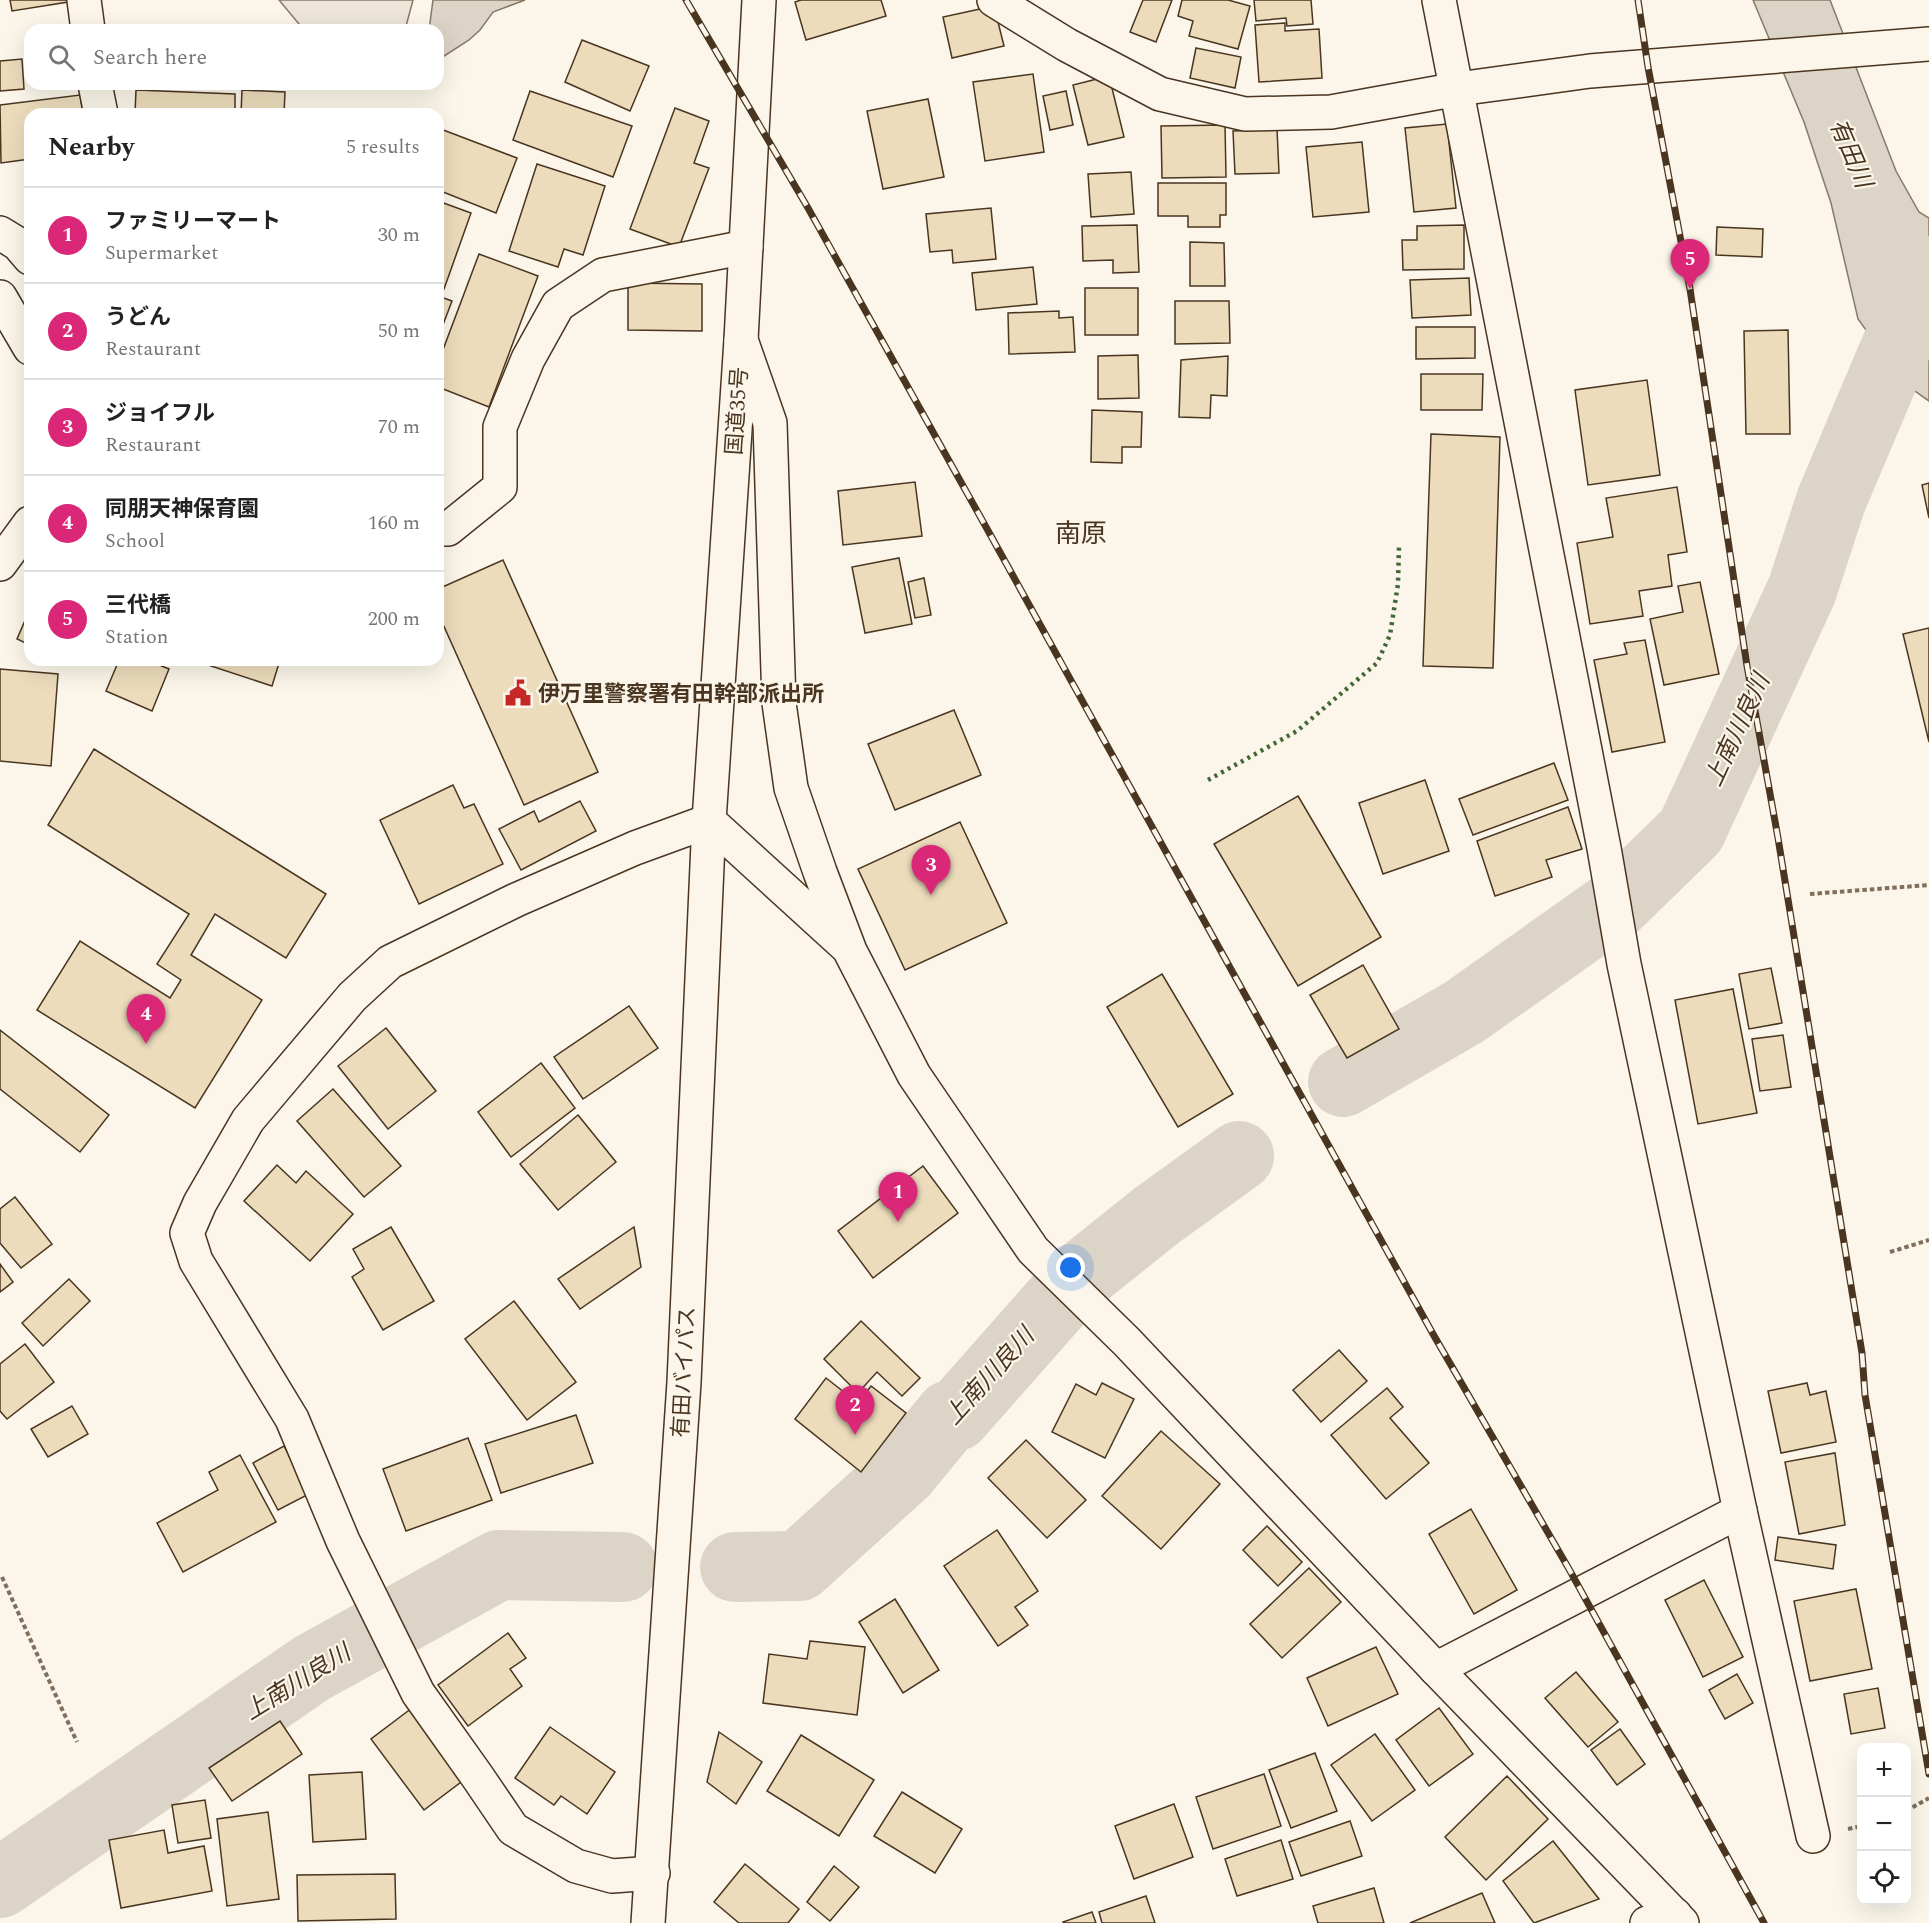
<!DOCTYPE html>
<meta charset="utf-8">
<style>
:root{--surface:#fff;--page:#f6f6f6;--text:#222;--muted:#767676;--line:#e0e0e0;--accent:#db2777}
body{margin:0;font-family:Spectral,"Noto Sans JP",serif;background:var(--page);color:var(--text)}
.controls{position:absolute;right:18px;bottom:18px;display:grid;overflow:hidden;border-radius:12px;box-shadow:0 6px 24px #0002}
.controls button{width:54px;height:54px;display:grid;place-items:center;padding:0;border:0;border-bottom:2px solid var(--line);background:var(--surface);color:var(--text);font:30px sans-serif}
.you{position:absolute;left:1071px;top:1268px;width:21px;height:21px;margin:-15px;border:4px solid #fff;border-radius:50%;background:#1a73e8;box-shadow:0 0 0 9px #1a73e833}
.badge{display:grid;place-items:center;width:39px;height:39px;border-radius:50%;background:var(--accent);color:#fff;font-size:20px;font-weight:700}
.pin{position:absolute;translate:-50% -50px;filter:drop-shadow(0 2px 3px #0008)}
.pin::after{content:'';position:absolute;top:32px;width:21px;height:18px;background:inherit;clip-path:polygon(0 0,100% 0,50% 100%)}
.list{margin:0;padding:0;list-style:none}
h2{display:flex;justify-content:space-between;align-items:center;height:78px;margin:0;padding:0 24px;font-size:26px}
h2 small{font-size:20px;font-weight:400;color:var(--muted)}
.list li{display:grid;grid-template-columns:39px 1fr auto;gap:18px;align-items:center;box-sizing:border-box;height:96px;padding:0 24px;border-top:2px solid var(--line)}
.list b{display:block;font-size:22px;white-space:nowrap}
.list p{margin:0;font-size:20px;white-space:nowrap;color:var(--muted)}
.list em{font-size:20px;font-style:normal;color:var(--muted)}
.icon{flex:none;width:33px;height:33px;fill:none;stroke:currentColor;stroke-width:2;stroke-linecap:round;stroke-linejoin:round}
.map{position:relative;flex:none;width:1929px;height:1923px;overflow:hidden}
.search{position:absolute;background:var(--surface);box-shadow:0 6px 24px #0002;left:24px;top:24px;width:420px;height:66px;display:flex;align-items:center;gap:15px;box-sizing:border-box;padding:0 21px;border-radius:18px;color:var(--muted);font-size:22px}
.panel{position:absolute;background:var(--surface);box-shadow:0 6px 24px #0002;left:24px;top:108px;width:420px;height:558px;border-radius:18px}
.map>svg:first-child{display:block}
.green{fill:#ede6d9;stroke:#887966;stroke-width:1.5}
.water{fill:#dcd4c6;stroke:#887966;stroke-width:1.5}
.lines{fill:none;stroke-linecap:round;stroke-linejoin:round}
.river{stroke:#dcd4c6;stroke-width:70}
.building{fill:#ecdcbc;stroke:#4a3520;stroke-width:1.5}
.street-casing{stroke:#4a3520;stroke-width:36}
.secondary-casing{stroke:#4a3520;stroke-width:36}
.highway-casing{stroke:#4a3520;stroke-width:36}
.path{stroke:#7f6f5c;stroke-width:4;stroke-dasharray:4.5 3;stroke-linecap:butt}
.street{stroke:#fbf6e9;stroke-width:33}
.secondary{stroke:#fbf6e9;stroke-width:33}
.highway{stroke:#fbf6e9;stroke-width:33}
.rail-casing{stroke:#4a3520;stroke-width:7}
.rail{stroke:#fbf6e9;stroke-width:4.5;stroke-dasharray:14;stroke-linecap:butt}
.hedge{stroke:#436837;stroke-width:4.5;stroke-dasharray:3 4.5;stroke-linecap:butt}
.labels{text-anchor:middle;stroke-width:4.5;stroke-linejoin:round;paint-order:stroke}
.street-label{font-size:22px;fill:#4a3520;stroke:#fbf6e9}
.poi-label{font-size:22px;font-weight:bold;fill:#4a3520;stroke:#fbf6e9;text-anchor:start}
.water-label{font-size:24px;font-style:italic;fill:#4a3520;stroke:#fbf6e9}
.quarter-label{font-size:26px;fill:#4a3520;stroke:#fbf6e9}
</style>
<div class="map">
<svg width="1929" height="1923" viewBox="0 0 1929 1923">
<rect width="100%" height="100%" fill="#fbf6e9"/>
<path class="green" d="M 279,0 L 413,0 L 405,30 L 304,30 Z"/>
<g class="water">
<path d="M 433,0 L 525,0 L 493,12 L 480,30 L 469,40 L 438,60 L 438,30 L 429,30 Z"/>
<path d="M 1753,0 L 1830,0 L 1896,171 L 1919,212 L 1929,218 L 1929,401 L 1905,384 L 1858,319 L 1831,203 L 1804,122 Z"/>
</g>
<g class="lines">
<g class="river">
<path d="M 1343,1082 L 1464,1012 L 1615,905 L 1691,831 L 1802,590 L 1831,501 L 1905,326 L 1917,269"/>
<path d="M 735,1567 L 799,1566 L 903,1472 L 950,1415 L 956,1416 L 1076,1280 L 1156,1216 L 1239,1156"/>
<path d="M 0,1883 L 312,1668 L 499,1565 L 623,1567"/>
</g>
</g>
<g class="building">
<path d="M 10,0 L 68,0 L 68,2 L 12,11 Z"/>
<path d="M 801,0 L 881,0 L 886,16 L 806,40 L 795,2 Z"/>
<path d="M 1143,0 L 1172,0 L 1156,42 L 1130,32 Z"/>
<path d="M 1182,0 L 1228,0 L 1250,6 L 1238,49 L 1189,36 L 1193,21 L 1178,16 Z"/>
<path d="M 1254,0 L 1311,0 L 1313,24 L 1287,26 L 1286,18 L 1256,21 Z"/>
<path d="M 994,6 L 1004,46 L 952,58 L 943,17 Z"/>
<path d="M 1285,23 L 1285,31 L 1319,29 L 1322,78 L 1259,82 L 1255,25 Z"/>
<path d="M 582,40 L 649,66 L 630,111 L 565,82 Z"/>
<path d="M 1196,48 L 1241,57 L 1235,88 L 1190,78 Z"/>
<path d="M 22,59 L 24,89 L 0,91 L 0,61 Z"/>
<path d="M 1033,74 L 1044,152 L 985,161 L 973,82 Z"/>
<path d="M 1109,76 L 1124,137 L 1088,145 L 1073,85 Z"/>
<path d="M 136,90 L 235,94 L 235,114 L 135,114 Z"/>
<path d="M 242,90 L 285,92 L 284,114 L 241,114 Z"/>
<path d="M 530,91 L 632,126 L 613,177 L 513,140 Z"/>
<path d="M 1066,91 L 1073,125 L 1050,130 L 1043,96 Z"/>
<path d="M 80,95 L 83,114 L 30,114 L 30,159 L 1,163 L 0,105 Z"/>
<path d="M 928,99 L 944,177 L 883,189 L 867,111 Z"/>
<path d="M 675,108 L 709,121 L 694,163 L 709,168 L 679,247 L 630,229 Z"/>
<path d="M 1447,124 L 1456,208 L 1414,212 L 1405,128 Z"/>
<path d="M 1225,125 L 1226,177 L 1162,178 L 1161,126 Z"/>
<path d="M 438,128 L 517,158 L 496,213 L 438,190 Z"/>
<path d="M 1277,129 L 1279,173 L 1235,174 L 1233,131 Z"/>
<path d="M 1362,142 L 1369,212 L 1313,217 L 1306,147 Z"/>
<path d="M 537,164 L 605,186 L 583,255 L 564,249 L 558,267 L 509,251 Z"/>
<path d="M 1131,172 L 1134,214 L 1091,217 L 1088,174 Z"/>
<path d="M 1158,183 L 1226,183 L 1226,215 L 1220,215 L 1220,227 L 1188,227 L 1188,216 L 1158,216 Z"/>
<path d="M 438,201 L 471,213 L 444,289 L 438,287 Z"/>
<path d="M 991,208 L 996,259 L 953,263 L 952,250 L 930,252 L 926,214 Z"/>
<path d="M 1137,225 L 1139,272 L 1113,273 L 1113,260 L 1083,261 L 1082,226 Z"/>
<path d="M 1464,225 L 1464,269 L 1403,270 L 1402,240 L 1417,240 L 1417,226 Z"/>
<path d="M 1717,227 L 1763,229 L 1762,257 L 1716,255 Z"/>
<path d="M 1190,242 L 1224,243 L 1225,286 L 1190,286 Z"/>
<path d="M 479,254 L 538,276 L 489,407 L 438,387 L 438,363 Z"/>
<path d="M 1033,267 L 1037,304 L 976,310 L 972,273 Z"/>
<path d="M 1469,278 L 1471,315 L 1412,318 L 1410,280 Z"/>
<path d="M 628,283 L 702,284 L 702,331 L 628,330 Z"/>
<rect x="1085" y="288" width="53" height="47"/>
<path d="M 438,296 L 452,301 L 438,338 Z"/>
<path d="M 1175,301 L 1229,301 L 1230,343 L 1175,344 Z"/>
<path d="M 1059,311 L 1059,318 L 1073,317 L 1075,352 L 1009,354 L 1008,313 Z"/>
<path d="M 1416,327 L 1475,327 L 1475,358 L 1416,359 Z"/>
<path d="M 1788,330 L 1790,434 L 1746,434 L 1744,331 Z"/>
<path d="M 1138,355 L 1139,398 L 1098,399 L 1098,356 Z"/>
<path d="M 1228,356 L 1227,396 L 1211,395 L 1210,418 L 1179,417 L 1181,360 Z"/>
<path d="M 1421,374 L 1483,374 L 1482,410 L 1421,410 Z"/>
<path d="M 1647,380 L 1660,475 L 1588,485 L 1575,390 Z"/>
<path d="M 1092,410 L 1142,412 L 1141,447 L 1122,447 L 1122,463 L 1091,462 Z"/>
<path d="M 1431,434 L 1500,437 L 1493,668 L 1423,666 Z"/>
<path d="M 915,482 L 922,536 L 843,545 L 838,491 Z"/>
<path d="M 1929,483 L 1929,518 L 1922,485 Z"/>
<path d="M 1677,487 L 1687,552 L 1668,555 L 1672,586 L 1639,591 L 1643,616 L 1590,624 L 1577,543 L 1613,537 L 1606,498 Z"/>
<path d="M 899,558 L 912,624 L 865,633 L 852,567 Z"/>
<path d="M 503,560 L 598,772 L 524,805 L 438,613 L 438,589 Z"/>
<path d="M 924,578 L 931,615 L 915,618 L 908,582 Z"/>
<path d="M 1700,582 L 1719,674 L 1664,685 L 1650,619 L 1683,612 L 1678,586 Z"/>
<path d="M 30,609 L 30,645 L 17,639 Z"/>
<path d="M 1929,628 L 1929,742 L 1903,634 Z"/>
<path d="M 1645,640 L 1665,742 L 1612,752 L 1594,660 L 1627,654 L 1624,643 Z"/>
<path d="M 119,660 L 147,660 L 169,669 L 152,711 L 106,691 Z"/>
<path d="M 206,660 L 280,660 L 272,686 L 205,664 Z"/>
<path d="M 0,669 L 58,674 L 51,766 L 0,761 Z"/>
<path d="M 954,710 L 981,775 L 895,810 L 868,744 Z"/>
<path d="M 94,749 L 326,894 L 286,958 L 215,914 L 191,955 L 262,1000 L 195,1108 L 37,1010 L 80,941 L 170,998 L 181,980 L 157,964 L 189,914 L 48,825 Z"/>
<path d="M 1554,763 L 1568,800 L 1473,835 L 1459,799 Z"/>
<path d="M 1425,780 L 1449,851 L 1383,874 L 1359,803 Z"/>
<path d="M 453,785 L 464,808 L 474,804 L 503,864 L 419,904 L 380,820 Z"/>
<path d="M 1298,796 L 1381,937 L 1298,986 L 1214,844 Z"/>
<path d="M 580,801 L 596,831 L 521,870 L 499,829 L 534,811 L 539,822 Z"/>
<path d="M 1568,807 L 1582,849 L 1546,860 L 1552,877 L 1495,896 L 1477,841 Z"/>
<path d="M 960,822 L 1007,923 L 905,970 L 858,869 Z"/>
<path d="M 1363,965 L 1399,1029 L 1347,1058 L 1310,995 Z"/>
<path d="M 1771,968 L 1782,1023 L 1749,1029 L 1739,974 Z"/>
<path d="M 1162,974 L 1233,1094 L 1178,1127 L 1107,1007 Z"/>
<path d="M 1733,989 L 1757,1113 L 1698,1124 L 1675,1000 Z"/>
<path d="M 629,1006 L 658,1048 L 583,1099 L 554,1057 Z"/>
<path d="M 386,1028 L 436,1091 L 388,1129 L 338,1066 Z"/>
<path d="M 0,1030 L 109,1115 L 80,1152 L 0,1089 Z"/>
<path d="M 1783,1035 L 1791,1087 L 1760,1091 L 1752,1039 Z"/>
<path d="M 541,1063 L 575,1108 L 511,1157 L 478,1112 Z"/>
<path d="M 333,1089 L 401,1166 L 364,1197 L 297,1121 Z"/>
<path d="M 578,1115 L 616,1162 L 558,1210 L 520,1164 Z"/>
<path d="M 277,1165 L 296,1183 L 306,1171 L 353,1214 L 310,1261 L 244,1201 Z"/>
<path d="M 923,1166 L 958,1213 L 873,1278 L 838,1231 Z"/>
<path d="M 15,1197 L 52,1244 L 21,1268 L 0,1243 L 0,1209 Z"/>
<path d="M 391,1227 L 434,1301 L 383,1330 L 352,1277 L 364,1269 L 353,1249 Z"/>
<path d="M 634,1227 L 641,1267 L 580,1309 L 558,1279 Z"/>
<path d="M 0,1264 L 13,1282 L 0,1292 Z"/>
<path d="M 69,1279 L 90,1301 L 43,1346 L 22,1323 Z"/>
<path d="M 514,1301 L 576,1382 L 527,1420 L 465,1339 Z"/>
<path d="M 861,1321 L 920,1378 L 902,1396 L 877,1372 L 858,1393 L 824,1359 Z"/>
<path d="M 25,1344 L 54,1382 L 7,1419 L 0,1411 L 0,1364 Z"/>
<path d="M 1339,1350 L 1367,1381 L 1321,1422 L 1293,1390 Z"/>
<path d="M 826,1378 L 858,1403 L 871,1386 L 906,1413 L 861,1472 L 795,1419 Z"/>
<path d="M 1102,1383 L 1134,1399 L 1105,1458 L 1052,1432 L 1076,1384 L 1096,1395 Z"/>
<path d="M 1807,1383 L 1810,1395 L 1826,1391 L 1836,1442 L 1781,1453 L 1768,1391 Z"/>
<path d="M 1387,1388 L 1403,1407 L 1390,1418 L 1429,1463 L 1386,1499 L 1331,1435 Z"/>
<path d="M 72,1406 L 88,1434 L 48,1457 L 31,1429 Z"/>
<path d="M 576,1415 L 593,1463 L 501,1493 L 485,1444 Z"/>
<path d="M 1161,1431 L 1220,1484 L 1161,1549 L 1102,1496 Z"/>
<path d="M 468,1438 L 492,1500 L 406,1531 L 383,1469 Z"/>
<path d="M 1026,1440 L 1086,1500 L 1047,1538 L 988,1478 Z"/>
<path d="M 284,1446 L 309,1494 L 278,1510 L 253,1463 Z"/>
<path d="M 1835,1453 L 1845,1525 L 1799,1534 L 1785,1462 Z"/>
<path d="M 240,1455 L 276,1522 L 183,1572 L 157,1523 L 218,1490 L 209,1472 Z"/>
<path d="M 1471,1509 L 1517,1590 L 1474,1614 L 1429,1534 Z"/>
<path d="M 1267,1526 L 1302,1562 L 1278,1586 L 1243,1550 Z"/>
<path d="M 997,1530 L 1038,1591 L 1015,1607 L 1028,1625 L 998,1646 L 944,1566 Z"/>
<path d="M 1778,1537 L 1836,1545 L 1833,1569 L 1775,1560 Z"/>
<path d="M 1309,1568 L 1341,1602 L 1282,1658 L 1250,1624 Z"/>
<path d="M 1704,1580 L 1743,1657 L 1703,1677 L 1665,1600 Z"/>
<path d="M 1856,1589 L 1872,1669 L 1810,1681 L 1794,1601 Z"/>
<path d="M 895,1599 L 939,1670 L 903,1693 L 859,1622 Z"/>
<path d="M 508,1633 L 526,1658 L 510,1669 L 522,1686 L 468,1726 L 438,1685 Z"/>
<path d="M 810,1641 L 865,1647 L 857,1715 L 763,1703 L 769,1654 L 807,1659 Z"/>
<path d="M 1376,1647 L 1398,1694 L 1328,1726 L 1307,1678 Z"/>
<path d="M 1576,1672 L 1618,1722 L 1588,1747 L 1545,1698 Z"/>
<path d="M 1737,1674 L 1753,1703 L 1725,1719 L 1709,1690 Z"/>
<path d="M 1878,1688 L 1885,1728 L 1851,1734 L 1844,1694 Z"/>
<path d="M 412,1708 L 465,1779 L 424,1810 L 371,1739 Z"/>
<path d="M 1439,1708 L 1473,1754 L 1429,1786 L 1396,1740 Z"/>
<path d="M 280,1721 L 302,1754 L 232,1801 L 209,1768 Z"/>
<path d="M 550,1727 L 615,1772 L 587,1814 L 561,1796 L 554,1805 L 515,1778 Z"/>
<path d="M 1620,1729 L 1645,1764 L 1617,1785 L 1591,1750 Z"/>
<path d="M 719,1732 L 762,1762 L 736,1804 L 707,1782 Z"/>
<path d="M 1375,1734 L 1415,1790 L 1372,1821 L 1331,1765 Z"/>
<path d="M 801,1735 L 874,1780 L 839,1836 L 767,1791 Z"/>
<path d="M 1315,1753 L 1337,1811 L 1291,1828 L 1269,1770 Z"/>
<path d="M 362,1772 L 366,1839 L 313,1842 L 309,1775 Z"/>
<path d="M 1264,1774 L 1281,1826 L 1213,1849 L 1196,1797 Z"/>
<path d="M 1507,1776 L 1548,1819 L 1486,1880 L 1445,1837 Z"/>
<path d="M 902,1792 L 962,1829 L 935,1873 L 874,1836 Z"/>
<path d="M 205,1800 L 211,1838 L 178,1843 L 172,1805 Z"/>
<path d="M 1174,1804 L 1193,1857 L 1134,1879 L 1115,1826 Z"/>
<path d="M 268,1812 L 279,1899 L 227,1906 L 217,1819 Z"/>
<path d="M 1350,1821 L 1362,1856 L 1301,1876 L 1289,1842 Z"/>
<path d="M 164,1830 L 168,1853 L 204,1846 L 212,1891 L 121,1908 L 109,1840 Z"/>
<path d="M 1281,1840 L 1293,1879 L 1237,1896 L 1225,1859 Z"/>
<path d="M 1553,1841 L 1599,1899 L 1534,1923 L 1503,1881 Z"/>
<path d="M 745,1864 L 799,1909 L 788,1923 L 739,1923 L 714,1902 Z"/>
<path d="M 834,1866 L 859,1887 L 830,1921 L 807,1902 Z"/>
<path d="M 395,1874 L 396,1919 L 298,1921 L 297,1875 Z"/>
<path d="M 1374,1888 L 1384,1923 L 1318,1923 L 1313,1906 Z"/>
<path d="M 1482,1893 L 1495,1923 L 1410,1923 Z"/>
<path d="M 1146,1896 L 1155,1923 L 1102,1923 L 1099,1912 Z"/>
<path d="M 1092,1912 L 1096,1923 L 1063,1923 L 1063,1922 Z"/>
</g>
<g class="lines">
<g class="street-casing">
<g id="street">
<path d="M 84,0 L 88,30"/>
<path d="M 994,0 L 1067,45 L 1160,94 L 1245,114 L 1331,112 L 1458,89"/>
<path d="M 95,84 L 101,114"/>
<path d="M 0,233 L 18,244 L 30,258"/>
<path d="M 0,297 L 30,348"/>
<path d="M 438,529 L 448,529 L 500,487 L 500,427 L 528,359 L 558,305 L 603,275 L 746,247"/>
<path d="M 0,564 L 30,523"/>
<path d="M 1740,1511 L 1813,1836"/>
<path d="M 653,1873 L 612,1876 L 576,1866 L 513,1829 L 477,1776 L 418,1693 L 343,1541 L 292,1419 L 196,1261 L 187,1233 L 200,1203 L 248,1120 L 352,997 L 390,962 L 516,900 L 635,848 L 709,821"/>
<path d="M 1647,1923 L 1675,1915"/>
</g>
</g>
<g class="secondary-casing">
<g id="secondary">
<path d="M 1458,89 L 1590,71 L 1929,44"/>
<path d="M 741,340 L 770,423 L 779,703 L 791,788 L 820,872 L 850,951 L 914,1075 L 1033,1250 L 1127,1342 L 1436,1669 L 1682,1923"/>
<path d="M 709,821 L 845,945"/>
<path d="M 1436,1669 L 1740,1511 L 1624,964 L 1604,848 L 1439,0"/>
</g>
</g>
<g class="highway-casing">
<path id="highway" d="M 648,1923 L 684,1382 L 709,821 L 741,340 L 759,0"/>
</g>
<g class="path">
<path d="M 1810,894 L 1929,885"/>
<path d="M 1890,1252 L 1929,1240"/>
<path d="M 2,1577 L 77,1742"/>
<path d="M 1906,1811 L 1929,1798"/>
<path d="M 1848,1829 L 1862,1826"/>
</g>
<use href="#street" class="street"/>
<use href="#secondary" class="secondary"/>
<use href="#highway" class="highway"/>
<g class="rail-casing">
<g id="rail">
<path d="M 686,0 L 808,208 L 986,527 L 1433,1334 L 1569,1569 L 1764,1923"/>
<path d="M 1638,0 L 1648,67 L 1690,289 L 1747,666 L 1778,838 L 1862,1353 L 1865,1395 L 1929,1774"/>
</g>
</g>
<use href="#rail" class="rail"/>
<path class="hedge" d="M 1208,780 L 1297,731 L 1377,663 L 1390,635 L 1398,584 L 1399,545"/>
</g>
<defs>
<g id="civic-bare" transform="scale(2.07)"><path d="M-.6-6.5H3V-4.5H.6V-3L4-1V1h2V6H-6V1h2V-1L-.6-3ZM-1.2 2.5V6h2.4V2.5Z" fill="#c62828" stroke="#fbf6e9" stroke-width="2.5" paint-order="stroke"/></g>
</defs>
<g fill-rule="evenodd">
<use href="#civic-bare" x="518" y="693"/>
</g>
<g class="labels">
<g class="street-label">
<text transform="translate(736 411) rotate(-86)" y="8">国道35号</text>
<text transform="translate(683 1372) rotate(-87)" y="8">有田バイパス</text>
</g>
<g class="poi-label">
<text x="538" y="701">伊万里警察署有田幹部派出所</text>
</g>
<g class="water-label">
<text transform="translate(1851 153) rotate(67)" y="8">有田川</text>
<text transform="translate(1737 730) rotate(-65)" y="8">上南川良川</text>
<text transform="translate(989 1376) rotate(-48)" y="8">上南川良川</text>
<text transform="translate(297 1682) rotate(-32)" y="8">上南川良川</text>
</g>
<g class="quarter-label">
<text x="1081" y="542">南原</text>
</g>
</g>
</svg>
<div class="controls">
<button>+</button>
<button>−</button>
<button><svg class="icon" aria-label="locate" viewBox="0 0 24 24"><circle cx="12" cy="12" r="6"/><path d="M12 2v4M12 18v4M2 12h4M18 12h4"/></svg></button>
</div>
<div class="you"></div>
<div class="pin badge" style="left:898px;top:1222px">1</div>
<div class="pin badge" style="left:855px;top:1435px">2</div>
<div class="pin badge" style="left:931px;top:895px">3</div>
<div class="pin badge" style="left:146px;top:1044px">4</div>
<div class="pin badge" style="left:1690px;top:289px">5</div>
<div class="search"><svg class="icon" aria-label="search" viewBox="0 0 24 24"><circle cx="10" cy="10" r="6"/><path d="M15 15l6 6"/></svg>Search here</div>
<section class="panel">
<h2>Nearby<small>5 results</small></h2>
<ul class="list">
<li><span class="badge">1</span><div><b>ファミリーマート</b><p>Supermarket</p></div><em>30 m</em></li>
<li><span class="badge">2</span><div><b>うどん</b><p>Restaurant</p></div><em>50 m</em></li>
<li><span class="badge">3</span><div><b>ジョイフル</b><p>Restaurant</p></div><em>70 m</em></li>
<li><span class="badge">4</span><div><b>同朋天神保育園</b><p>School</p></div><em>160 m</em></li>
<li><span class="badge">5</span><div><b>三代橋</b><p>Station</p></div><em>200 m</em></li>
</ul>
</section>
</div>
